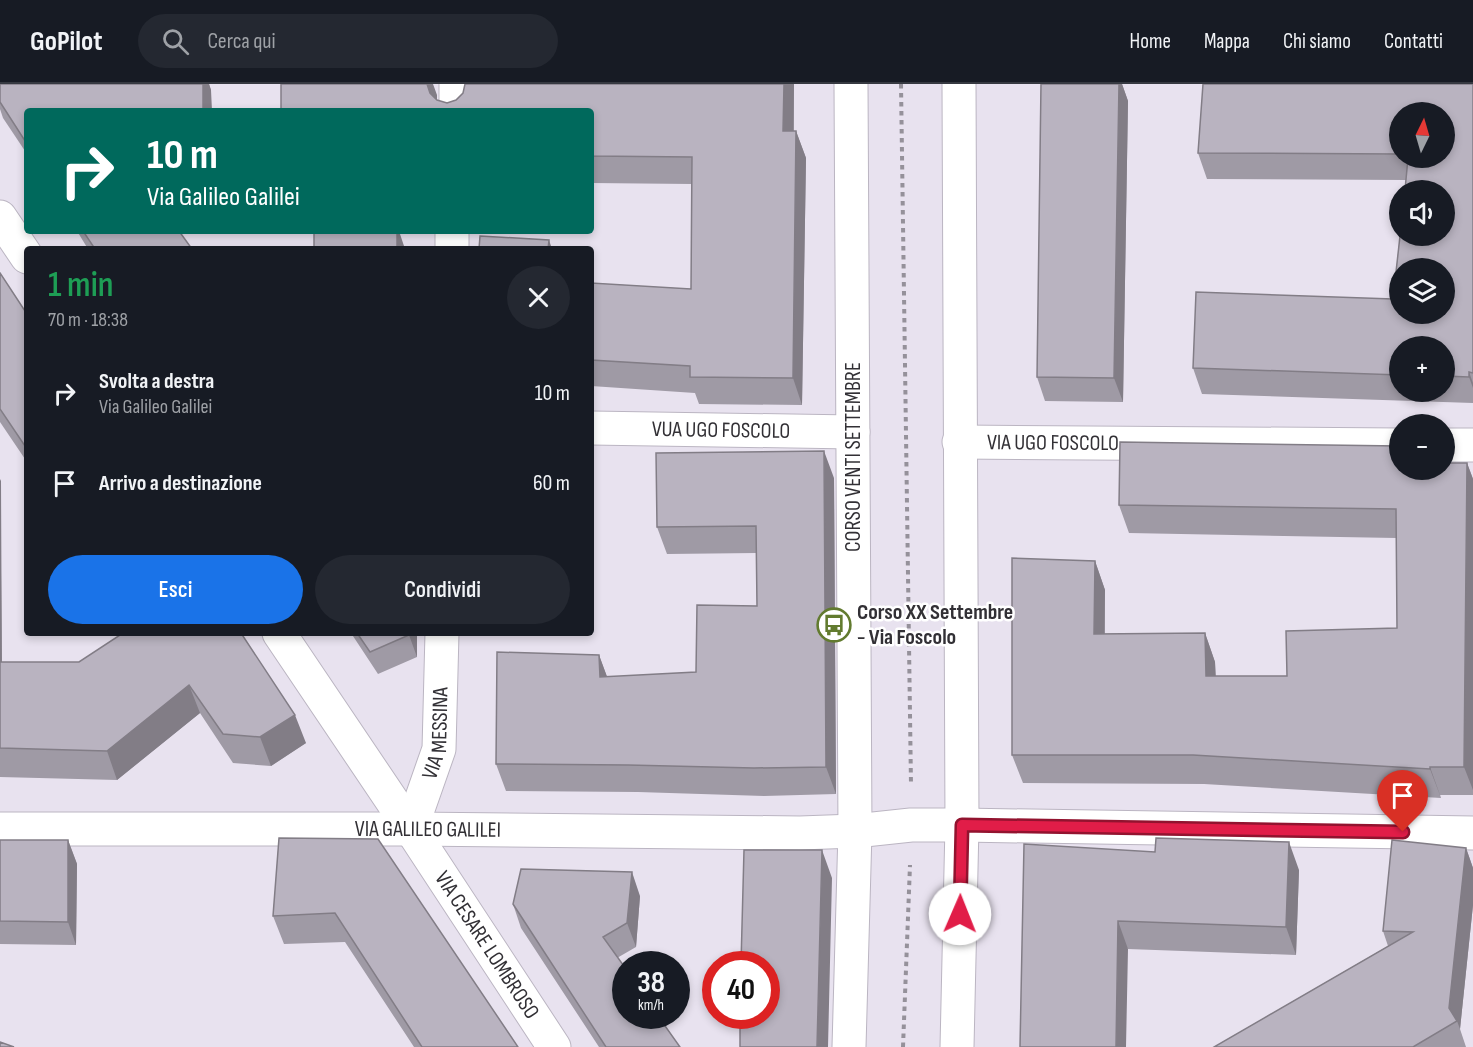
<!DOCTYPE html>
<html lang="it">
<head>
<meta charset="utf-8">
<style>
  body { margin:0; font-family:"Sofia Sans Condensed",sans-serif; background:#242831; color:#f1f3f6; height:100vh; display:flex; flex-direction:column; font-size:22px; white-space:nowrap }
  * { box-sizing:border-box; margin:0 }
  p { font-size:20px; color:#9ea1a6 }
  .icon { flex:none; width:33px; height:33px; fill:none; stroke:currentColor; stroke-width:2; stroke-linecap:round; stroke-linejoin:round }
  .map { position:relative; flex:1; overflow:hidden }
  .panel { position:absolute; left:24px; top:162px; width:570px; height:390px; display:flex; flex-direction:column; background:#171b24; border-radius:6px; box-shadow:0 3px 9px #0003 }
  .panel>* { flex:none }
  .guide { position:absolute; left:24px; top:24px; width:570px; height:126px; border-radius:6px; box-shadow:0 3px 9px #0003; background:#00695c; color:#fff; overflow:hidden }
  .needle { width:39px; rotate:5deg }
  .controls { position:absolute; left:1389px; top:18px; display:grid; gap:12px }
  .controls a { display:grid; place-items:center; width:66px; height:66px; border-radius:50%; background:#171b24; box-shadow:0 3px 9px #0003; font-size:30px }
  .speed { position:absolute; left:612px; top:867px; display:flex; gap:12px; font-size:30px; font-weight:700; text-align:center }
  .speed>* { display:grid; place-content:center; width:78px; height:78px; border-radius:50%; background:#171b24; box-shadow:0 3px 9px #0003; line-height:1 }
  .speed small { font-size:15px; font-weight:400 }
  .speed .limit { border:9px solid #d22; background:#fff; color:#111 }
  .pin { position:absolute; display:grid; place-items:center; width:51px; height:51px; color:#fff; margin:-62px -26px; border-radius:50% 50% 50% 0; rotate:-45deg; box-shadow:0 0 6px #0007 }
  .pin .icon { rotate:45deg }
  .me { position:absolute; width:66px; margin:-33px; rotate:1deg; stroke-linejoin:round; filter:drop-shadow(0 0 4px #0008) }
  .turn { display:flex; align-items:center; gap:21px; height:126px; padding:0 24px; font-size:27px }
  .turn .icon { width:78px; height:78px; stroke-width:2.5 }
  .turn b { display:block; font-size:42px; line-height:51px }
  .round { display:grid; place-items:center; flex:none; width:63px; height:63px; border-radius:32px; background:#242831 }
  .summary { display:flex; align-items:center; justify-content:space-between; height:102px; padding:0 24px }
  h1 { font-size:36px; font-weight:600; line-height:45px; color:#1e9e55 }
  .primary-button { display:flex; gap:12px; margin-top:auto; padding:12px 24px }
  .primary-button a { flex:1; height:69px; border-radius:36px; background:#1a73e8; color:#fff; font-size:24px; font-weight:600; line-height:69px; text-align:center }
  .primary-button a+a { background:#242831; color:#f1f3f6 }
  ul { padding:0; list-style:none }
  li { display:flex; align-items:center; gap:18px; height:90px; padding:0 24px }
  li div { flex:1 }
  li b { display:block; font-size:22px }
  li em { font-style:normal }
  header { display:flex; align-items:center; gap:36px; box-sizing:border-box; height:84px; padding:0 30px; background:#171b24; border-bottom:2px solid #363941 }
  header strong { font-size:28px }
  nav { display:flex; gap:33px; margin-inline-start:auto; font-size:21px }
  .search { width:420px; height:54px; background:#242831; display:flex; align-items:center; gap:15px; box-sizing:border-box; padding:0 21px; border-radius:33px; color:#9ea1a6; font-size:22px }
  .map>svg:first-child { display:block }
</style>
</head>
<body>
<header>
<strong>GoPilot</strong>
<div class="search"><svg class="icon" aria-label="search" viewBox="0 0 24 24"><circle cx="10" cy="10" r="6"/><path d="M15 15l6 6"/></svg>Cerca qui</div>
<nav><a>Home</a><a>Mappa</a><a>Chi siamo</a><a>Contatti</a></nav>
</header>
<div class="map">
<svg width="1473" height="963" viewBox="0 0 1473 963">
  <rect width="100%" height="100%" fill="#e8e2ef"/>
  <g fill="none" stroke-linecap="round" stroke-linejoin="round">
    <defs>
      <g id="minor">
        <path d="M 456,27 L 456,0"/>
        <path d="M 0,133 L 27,173"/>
        <path d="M 452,165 L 452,147"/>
        <path id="s1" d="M 591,344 L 853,348"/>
        <path id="s2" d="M 959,358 L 1400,361"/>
        <path d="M 1444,361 L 1473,361"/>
        <path id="s3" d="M 279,549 L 411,745 L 554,963"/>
        <path id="s4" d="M 0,745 L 411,745 L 800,749 L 855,747 L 911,741 L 962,741 L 1473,749"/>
        <path id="s5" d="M 411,745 L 439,665 L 442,549"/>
        <path d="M 849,963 L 855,747 L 851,0"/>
        <path d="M 957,963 L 962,741 L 959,0"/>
      </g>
    </defs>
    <use href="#minor" stroke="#bbb5c2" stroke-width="35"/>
    <path stroke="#95919a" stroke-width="4" stroke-dasharray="4.5 4.5" stroke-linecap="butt" d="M 901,0 L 911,701
      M 903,963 L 910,781"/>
    <use href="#minor" stroke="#fff" stroke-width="33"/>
  </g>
  <path fill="#9f9aa5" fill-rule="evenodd" d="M 0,0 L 209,0 L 211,6 L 27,27 L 27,70 L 3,34 L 0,25 Z
    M 794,0 L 794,47 L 796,47 L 806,74 L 802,321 L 699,320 L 695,309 L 591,302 L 591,199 L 691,205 L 692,100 L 591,99 L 591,27 L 281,27 L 437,11 L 437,16 L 447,19 Z
    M 1041,0 L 1122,0 L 1128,17 L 1123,318 L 1045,317 L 1037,293 Z
    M 1473,0 L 1473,319 L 1202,310 L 1193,284 L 1393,215 L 1406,96 L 1207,95 L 1198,69 ZM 1400,28 L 1444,74 L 1400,74 ZM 1400,262 L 1444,262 L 1444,308 L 1400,308 Z
    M 77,147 L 179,147 L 192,165 L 88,165 Z
    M 0,189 L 27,230 L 27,378 L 0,338 Z
    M 1399,362 L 1400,365 L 1400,386 L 1467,379 L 1473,395 L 1473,711 L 1440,711 L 1441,714 L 1204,700 L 1023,699 L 1012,671 L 1095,477 L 1105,506 L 1105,550 L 1205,549 L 1215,578 L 1216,592 L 1287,592 L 1397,544 L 1396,454 L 1129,449 L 1119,421 Z
    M 834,394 L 836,710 L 764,712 L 638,708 L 506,707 L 496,680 L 599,571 L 607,593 L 696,588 L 757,522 L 756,469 L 667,470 L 657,443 Z
    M 0,395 L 2,578 L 79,578 L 123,549 L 306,659 L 271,682 L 233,679 L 200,629 L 117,696 L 0,693 Z
    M 351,549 L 417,549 L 417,573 L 378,590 Z
    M 279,754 L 518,963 L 414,963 L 345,858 L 284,860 L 273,832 Z
    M 0,756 L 68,756 L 77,780 L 76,861 L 0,860 Z
    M 1024,760 L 1299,786 L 1296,871 L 1128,865 Z
    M 1466,764 L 1473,784 L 1473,821 L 1460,945 L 1466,963 L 1214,963 L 1388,862 L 1383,847 Z
    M 640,812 L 636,863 L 617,874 L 680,963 L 599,963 L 521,844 L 513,820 Z"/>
  <path fill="#827d86" d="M 203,0 L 209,0 L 211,6 L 212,27 L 203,27 Z
    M 427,0 L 433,0 L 437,11 L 437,27 L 430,9 Z
    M 784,0 L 794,0 L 793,74 L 783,47 Z
    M 1119,0 L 1122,0 L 1128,17 L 1123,318 L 1114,294 Z
    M 796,47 L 806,74 L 802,321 L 793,294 Z
    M 397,147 L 399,147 L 405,165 L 397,165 Z
    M 549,156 L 552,165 L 548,165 Z
    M 1469,288 L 1473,299 L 1473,304 L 1469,293 Z
    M 824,367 L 834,394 L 836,710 L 826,683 Z
    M 1467,379 L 1473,395 L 1473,706 L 1464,683 Z
    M 0,395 L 1,397 L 2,607 L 0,601 Z
    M 1095,477 L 1105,506 L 1104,579 L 1094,550 Z
    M 409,549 L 417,549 L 417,573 L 409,551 Z
    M 1205,549 L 1215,578 L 1216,621 L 1206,592 Z
    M 599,571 L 609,598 L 600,593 Z
    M 189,601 L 200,629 L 117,696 L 107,667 Z
    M 295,631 L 306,659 L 271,682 L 260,653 Z
    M 1430,683 L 1440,711 L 1441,714 L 1430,685 Z
    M 68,756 L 77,780 L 76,861 L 68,838 Z
    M 1289,758 L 1299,786 L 1296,871 L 1286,843 Z
    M 1466,764 L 1473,784 L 1473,821 L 1460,945 L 1457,937 L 1449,924 Z
    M 822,766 L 832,794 L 828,963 L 817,963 Z
    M 632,788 L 640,812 L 636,863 L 627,839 Z
    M 1118,837 L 1128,865 L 1126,963 L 1116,963 Z"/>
  <path fill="#b9b3c0" stroke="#827d86" stroke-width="1.5" fill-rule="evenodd" d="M 0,0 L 203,0 L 203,27 L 27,27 L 27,60 L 0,18 Z
    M 281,0 L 427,0 L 430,9 L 437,16 L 447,19 L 456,16 L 463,9 L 465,0 L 784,0 L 783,47 L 796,47 L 793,294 L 690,293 L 690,282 L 591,276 L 591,199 L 691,205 L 692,73 L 591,72 L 591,27 L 281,27 Z
    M 1041,0 L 1119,0 L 1114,294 L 1037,293 Z
    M 1203,0 L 1473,0 L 1473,289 L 1469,288 L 1469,293 L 1444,292 L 1444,262 L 1400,262 L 1400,291 L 1193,284 L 1196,208 L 1393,215 L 1400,152 L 1444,152 L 1444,106 L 1405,106 L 1408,74 L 1444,74 L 1444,28 L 1400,28 L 1400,70 L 1198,69 ZM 1400,184 L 1444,184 L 1444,230 L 1400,230 Z
    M 83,147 L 179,147 L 192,165 L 95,165 Z
    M 314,147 L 397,147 L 397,165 L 314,165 Z
    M 480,152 L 549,156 L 548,165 L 479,165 Z
    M 0,189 L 27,230 L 27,365 L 0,325 Z
    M 1120,358 L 1399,362 L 1398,379 L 1400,379 L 1400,386 L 1444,386 L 1444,379 L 1467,379 L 1464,683 L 1430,683 L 1430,685 L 1193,671 L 1012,671 L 1012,474 L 1095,477 L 1094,550 L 1205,549 L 1206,592 L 1287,592 L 1286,547 L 1397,544 L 1396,425 L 1119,421 Z
    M 824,367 L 826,683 L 754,684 L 628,681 L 496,680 L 497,568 L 599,571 L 600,593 L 696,588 L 697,521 L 757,522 L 756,442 L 657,443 L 656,369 Z
    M 123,549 L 241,549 L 295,631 L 260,653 L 223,650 L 189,601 L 107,667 L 0,664 L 0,578 L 79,578 Z
    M 357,549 L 409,549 L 409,551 L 370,568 Z
    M 279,754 L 378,755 L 518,963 L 422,963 L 335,829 L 273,832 Z
    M 1156,754 L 1289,758 L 1286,843 L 1118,837 L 1116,963 L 1020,963 L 1024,760 L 1155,768 Z
    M 0,756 L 68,756 L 68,838 L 0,837 Z
    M 1392,756 L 1466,764 L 1449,924 L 1457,937 L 1413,963 L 1214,963 L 1413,848 L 1383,847 Z
    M 744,766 L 822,766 L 817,963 L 740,963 L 740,932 L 766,932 L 766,880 L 741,880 Z
    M 521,785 L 632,788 L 627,839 L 603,853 L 626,885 L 626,932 L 658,932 L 680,963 L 606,963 L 513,820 Z
    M 0,958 L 14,963 L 0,963 Z"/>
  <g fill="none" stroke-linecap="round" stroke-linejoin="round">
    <defs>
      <path id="route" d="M 960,830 L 962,741 L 1403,748"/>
    </defs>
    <use href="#route" stroke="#92132f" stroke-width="15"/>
    <use href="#route" stroke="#e11d48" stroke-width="10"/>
  </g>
  <defs>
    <symbol id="bus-ring" viewBox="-11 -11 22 22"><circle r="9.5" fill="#fff" stroke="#627b2f" stroke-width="1.5"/><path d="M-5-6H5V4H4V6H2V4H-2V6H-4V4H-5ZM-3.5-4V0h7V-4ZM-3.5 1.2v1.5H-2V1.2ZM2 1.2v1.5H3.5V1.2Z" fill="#627b2f"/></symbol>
  </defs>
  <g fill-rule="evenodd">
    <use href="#bus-ring" x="815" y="522" width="38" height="38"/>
  </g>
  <g text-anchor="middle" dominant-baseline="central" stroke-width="5" stroke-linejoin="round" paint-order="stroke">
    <g font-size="22" fill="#323035" stroke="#fff">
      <text stroke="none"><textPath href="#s1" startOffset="130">VUA UGO FOSCOLO</textPath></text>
      <text stroke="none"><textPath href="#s2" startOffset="94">VIA UGO FOSCOLO</textPath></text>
      <text transform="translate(853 373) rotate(-90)">CORSO VENTI SETTEMBRE</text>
      <text stroke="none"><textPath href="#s5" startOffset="100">VIA MESSINA</textPath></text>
      <text stroke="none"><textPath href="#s4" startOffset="428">VIA GALILEO GALILEI</textPath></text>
      <text stroke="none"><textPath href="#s3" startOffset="375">VIA CESARE LOMBROSO</textPath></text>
    </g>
    <g font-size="22" font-weight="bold" fill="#323035" stroke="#fff" text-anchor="start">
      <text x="857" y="528">Corso XX Settembre<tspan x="857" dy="25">- Via Foscolo</tspan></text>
    </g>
  </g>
</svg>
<div class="controls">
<a><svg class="needle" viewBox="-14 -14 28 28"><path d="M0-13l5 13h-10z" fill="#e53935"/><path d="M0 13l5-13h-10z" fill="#9ea1a6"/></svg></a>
<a><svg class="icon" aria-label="sound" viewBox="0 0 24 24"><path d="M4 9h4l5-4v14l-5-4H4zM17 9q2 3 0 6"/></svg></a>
<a><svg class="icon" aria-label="layers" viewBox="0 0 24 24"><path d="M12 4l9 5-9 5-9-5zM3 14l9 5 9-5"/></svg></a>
<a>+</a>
<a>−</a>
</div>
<div class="speed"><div>38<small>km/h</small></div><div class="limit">40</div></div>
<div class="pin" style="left:1403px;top:748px;background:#d93025"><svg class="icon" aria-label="arrive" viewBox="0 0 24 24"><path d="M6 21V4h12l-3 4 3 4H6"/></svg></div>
<svg class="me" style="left:960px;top:830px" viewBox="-20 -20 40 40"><circle r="19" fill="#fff"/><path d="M0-13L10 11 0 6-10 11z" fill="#e11d48"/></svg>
<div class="guide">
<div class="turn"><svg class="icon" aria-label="right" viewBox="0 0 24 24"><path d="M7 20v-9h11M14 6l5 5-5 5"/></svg><div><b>10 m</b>Via Galileo Galilei</div></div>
</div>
<section class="panel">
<div class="summary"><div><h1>1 min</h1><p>70 m · 18:38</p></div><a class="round"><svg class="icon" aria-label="close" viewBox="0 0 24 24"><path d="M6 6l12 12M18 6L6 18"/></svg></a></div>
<ul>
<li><svg class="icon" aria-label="right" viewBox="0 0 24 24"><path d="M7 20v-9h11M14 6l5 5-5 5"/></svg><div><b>Svolta a destra</b><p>Via Galileo Galilei</p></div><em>10 m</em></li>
<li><svg class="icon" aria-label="arrive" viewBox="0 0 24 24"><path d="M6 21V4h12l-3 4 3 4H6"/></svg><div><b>Arrivo a destinazione</b></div><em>60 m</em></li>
</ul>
<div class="primary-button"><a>Esci</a><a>Condividi</a></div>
</section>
</div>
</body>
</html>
